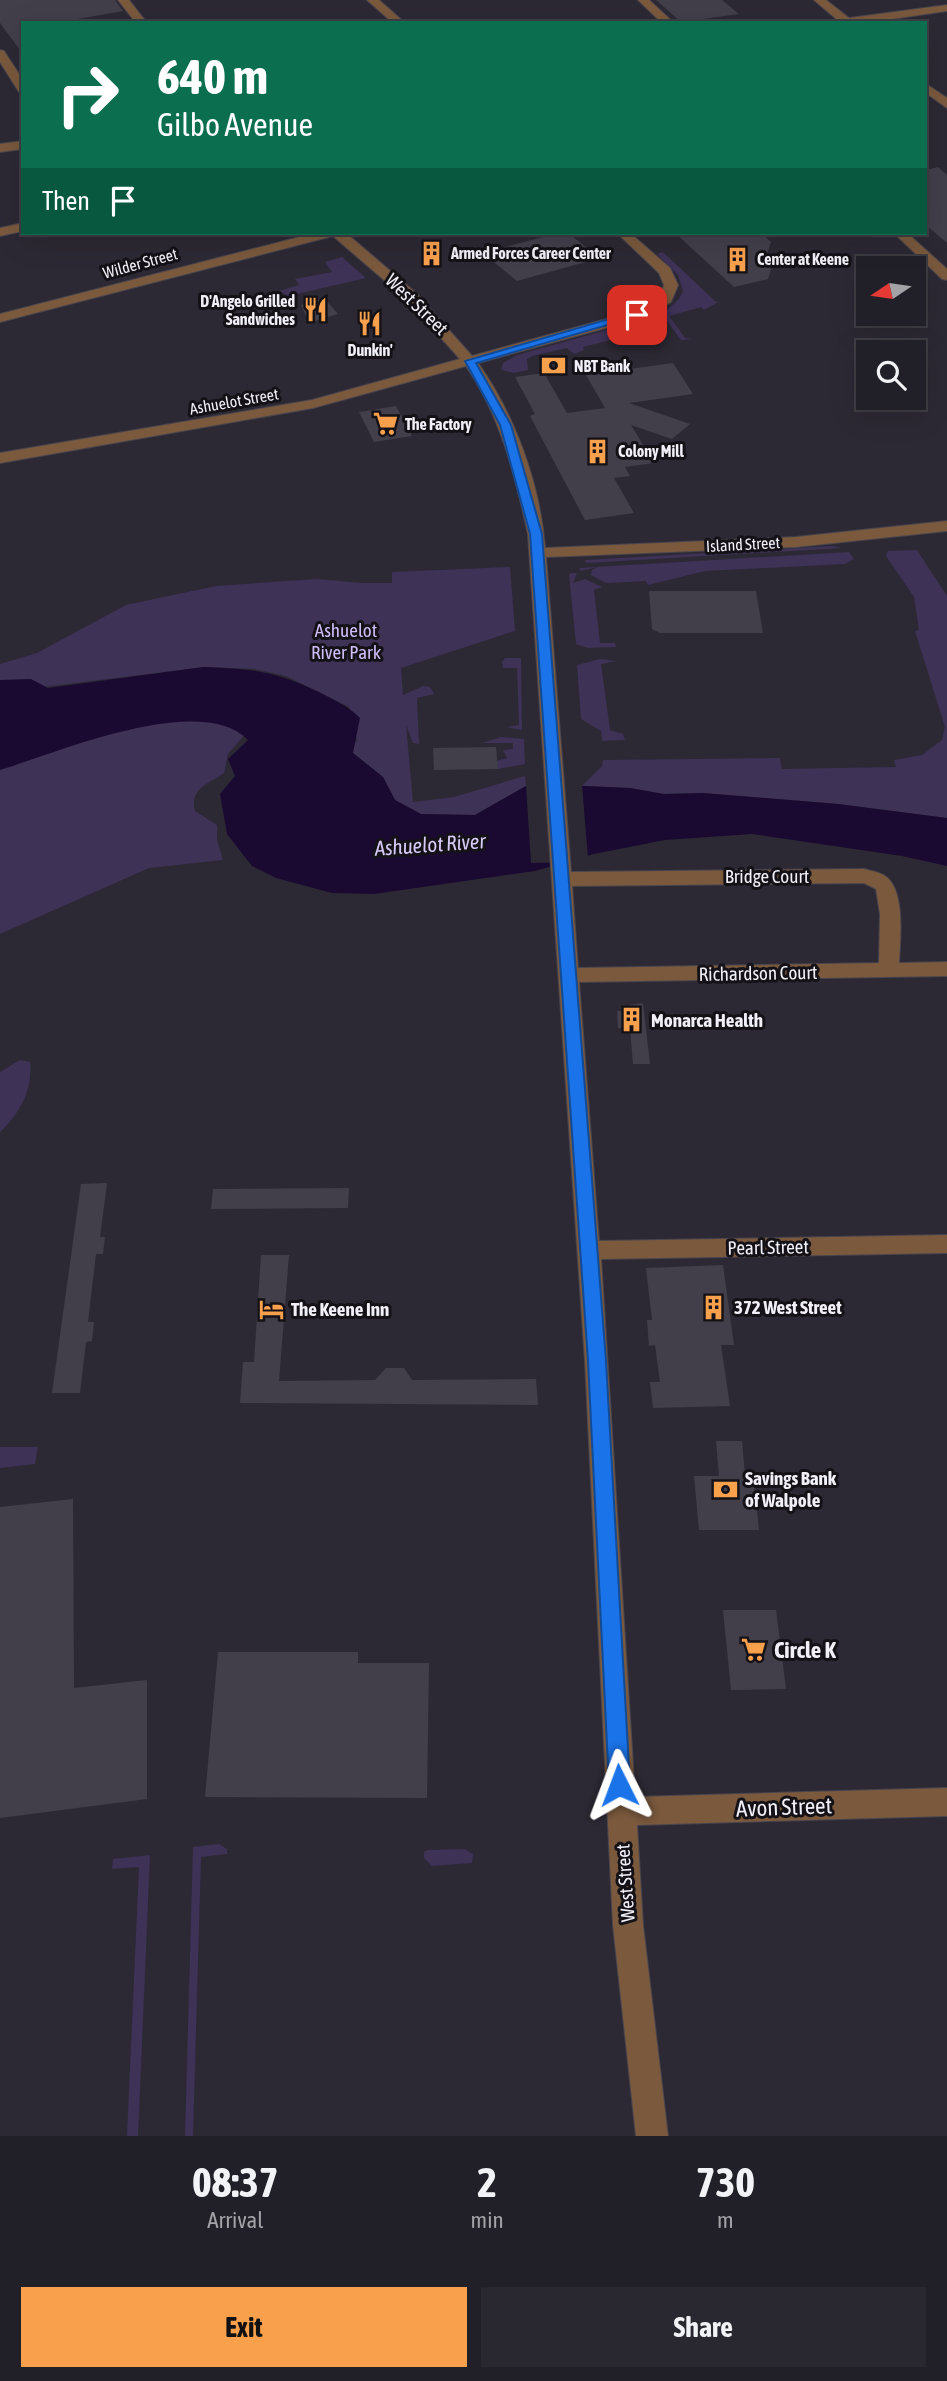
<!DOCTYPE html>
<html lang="en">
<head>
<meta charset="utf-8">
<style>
  body { margin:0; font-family:"Asap Condensed",sans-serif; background:#29272f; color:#f1f3f6; height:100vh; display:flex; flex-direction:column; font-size:26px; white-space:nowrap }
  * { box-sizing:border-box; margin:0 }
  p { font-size:23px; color:#a2a2a7 }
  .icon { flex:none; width:38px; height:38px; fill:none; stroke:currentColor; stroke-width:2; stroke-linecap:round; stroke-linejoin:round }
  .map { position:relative; height:2136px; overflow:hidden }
  .drawer { display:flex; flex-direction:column; background:#211f27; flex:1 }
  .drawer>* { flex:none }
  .guide { position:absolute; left:21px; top:21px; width:906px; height:214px; border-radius:0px; box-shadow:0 7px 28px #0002,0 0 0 2px #3e3d44; background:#0b6e4f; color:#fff; overflow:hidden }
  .needle { width:46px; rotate:257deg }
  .tools { position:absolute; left:856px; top:256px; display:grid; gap:14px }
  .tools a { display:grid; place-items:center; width:70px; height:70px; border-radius:0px; background:#211f27; box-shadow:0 7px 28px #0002,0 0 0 2px #3e3d44; font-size:35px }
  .pin { position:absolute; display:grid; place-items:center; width:60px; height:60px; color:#fff; margin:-30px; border-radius:14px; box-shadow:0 4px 10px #0006 }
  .me { position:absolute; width:77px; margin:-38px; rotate:357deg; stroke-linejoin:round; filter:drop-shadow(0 0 5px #0008) }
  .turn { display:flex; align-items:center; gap:24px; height:147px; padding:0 21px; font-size:32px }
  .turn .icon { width:91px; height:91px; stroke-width:2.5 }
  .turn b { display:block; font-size:49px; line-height:60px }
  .then { display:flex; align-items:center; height:66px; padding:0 21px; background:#0003; gap:14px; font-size:26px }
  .eta { display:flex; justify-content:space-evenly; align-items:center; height:119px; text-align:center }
  .eta b { font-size:42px; font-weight:700; line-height:49px }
  .button { display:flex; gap:14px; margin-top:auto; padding:14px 21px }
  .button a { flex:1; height:80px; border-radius:0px; background:#f9a04d; color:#111; font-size:28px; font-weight:700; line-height:80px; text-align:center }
  .button a+a { background:#29272f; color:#f1f3f6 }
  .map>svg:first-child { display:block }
</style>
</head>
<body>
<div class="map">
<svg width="947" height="2136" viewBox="0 0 947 2136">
  <rect width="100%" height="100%" fill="#2c2934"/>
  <path fill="#3e3257" d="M 663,252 L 716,302 L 720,301 L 704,310 L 701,307 L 669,316 L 685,338 L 692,339 L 681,340 L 662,314 L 679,299 L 683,291 L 678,275 L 657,254 Z
    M 342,257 L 366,278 L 288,296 L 279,291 L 299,285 L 295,279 L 332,272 L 325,262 Z
    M 643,320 L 650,330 L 583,347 L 584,350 L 574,354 L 567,348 L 532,356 L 527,359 L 528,370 L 514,373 L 501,370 L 503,363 L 517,355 Z
    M 832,546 L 842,548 L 586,563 L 585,560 Z
    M 917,550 L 947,596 L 947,818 L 838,804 L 703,793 L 664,794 L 630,788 L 582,786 L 602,766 L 603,760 L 780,758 L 782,769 L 896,767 L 894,760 L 922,755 L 942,740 L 945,727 L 915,631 L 919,630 L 914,597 L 886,556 L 888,551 Z
    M 849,552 L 854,559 L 845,564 L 705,571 L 648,585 L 646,581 L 606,583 L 591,575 L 592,570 L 598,567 L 581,571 L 579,568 Z
    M 510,567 L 515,631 L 401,668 L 403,695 L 423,686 L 430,687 L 434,694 L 417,698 L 419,744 L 413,743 L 406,725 L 413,802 L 454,797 L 525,776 L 526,786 L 475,815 L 421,814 L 395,800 L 383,777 L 353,753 L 351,749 L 357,740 L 349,707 L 286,676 L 254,669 L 205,667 L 35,688 L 0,698 L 0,664 L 37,653 L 126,605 L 216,586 L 316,579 L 362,583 L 392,583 L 392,572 Z
    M 572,573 L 577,573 L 573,583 L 585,579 L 602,587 L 594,590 L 600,643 L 615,643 L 616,647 L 588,648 L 576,644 L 569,574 Z
    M 505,658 L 521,658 L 522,730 L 506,727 L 519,725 L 517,668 L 503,668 L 502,662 Z
    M 600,659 L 617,661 L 601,664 L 610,730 L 623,734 L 625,740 L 602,741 L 601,731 L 581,719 L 577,665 Z
    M 191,709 L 247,732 L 228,754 L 224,773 C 208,784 189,789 195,811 L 217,825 L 217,840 L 223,860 L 149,868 L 0,934 L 0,758 Z
    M 501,737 L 524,739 L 525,764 L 498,769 L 497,761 L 507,758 L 503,750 L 513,749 L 513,743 L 482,743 Z
    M 20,1060 L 30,1062 C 33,1089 20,1114 0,1132 L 0,1072 Z
    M 0,1447 L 38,1447 L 35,1464 L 0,1468 Z
    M 219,1844 L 227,1849 L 227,1854 L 201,1857 L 193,2136 L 185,2136 L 193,1847 Z
    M 465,1849 L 473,1854 L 472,1863 L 432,1866 L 424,1858 L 424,1852 L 428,1850 Z
    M 150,1855 L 138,2136 L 127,2136 L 139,1867 L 112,1869 L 113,1859 Z"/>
  <path fill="#1a0a31" d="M 203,667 C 252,669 273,670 319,692 C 334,700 348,706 360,718 L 353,753 L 383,777 L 395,800 L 421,814 L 475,815 L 526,786 L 585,786 L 630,788 L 664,794 L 703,793 L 838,804 L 947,818 L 947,866 L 902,856 L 752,834 L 665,840 L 594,854 L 535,871 L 374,894 L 332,893 L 276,878 L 252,866 L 227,834 L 220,794 L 235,776 L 228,759 L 248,740 C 201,691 56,753 0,770 L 0,680 L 31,679 L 48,688 Z"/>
  <path fill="#2c2934" d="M 582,785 L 588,859 L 577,862 L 531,863 L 526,786 Z"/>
  <path fill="#423f4b" d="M 0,0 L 115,0 L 123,11 L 55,23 L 23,23 L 23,54 L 0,23 Z
    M 656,0 L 722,0 L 739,14 L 681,22 Z
    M 938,167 L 947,175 L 947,243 L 926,225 L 926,170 Z
    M 558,233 L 568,233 L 600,258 L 517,281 L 483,253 Z
    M 675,233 L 761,233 L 771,242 L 766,257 L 773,262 L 768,279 L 734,287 Z
    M 324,298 L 338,314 L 315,321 L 308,320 L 301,305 Z
    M 673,363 L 693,394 L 629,403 L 690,424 L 672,439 L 631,425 L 654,463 L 625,467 L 630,476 L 614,478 L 634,513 L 585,520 L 530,416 L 535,414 L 515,377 L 544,373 L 567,413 L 605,408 L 586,375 Z
    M 396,406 L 412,436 L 374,442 L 359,412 Z
    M 649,591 L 756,591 L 763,633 L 660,633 L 652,629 Z
    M 496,747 L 498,769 L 434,770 L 433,748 Z
    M 643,1003 L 650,1064 L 633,1064 L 630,1028 L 618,1028 L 617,1011 L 629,1011 L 629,1005 Z
    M 107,1183 L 100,1237 L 105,1237 L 103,1254 L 96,1254 L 88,1322 L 94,1322 L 92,1341 L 86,1342 L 80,1393 L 52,1393 L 81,1184 Z
    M 349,1188 L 348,1208 L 211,1209 L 213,1189 Z
    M 261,1255 L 289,1255 L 279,1381 L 375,1380 L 386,1368 L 404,1368 L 412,1380 L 536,1379 L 538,1405 L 240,1403 L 243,1362 L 254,1362 Z
    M 723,1265 L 734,1345 L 721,1345 L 730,1406 L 653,1408 L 650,1382 L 660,1382 L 655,1345 L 649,1346 L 647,1320 L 652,1320 L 646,1268 Z
    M 716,1441 L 742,1441 L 745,1475 L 753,1475 L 759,1530 L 699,1530 L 694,1476 L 719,1476 Z
    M 73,1499 L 74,1688 L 147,1680 L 147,1799 L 0,1818 L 0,1507 Z
    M 723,1610 L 776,1610 L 786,1689 L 731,1690 Z
    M 218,1652 L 358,1652 L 358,1663 L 429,1663 L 427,1798 L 205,1797 Z"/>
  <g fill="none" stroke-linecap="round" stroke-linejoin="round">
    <defs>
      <path id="minor" d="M 118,0 L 129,0 L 147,23 L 136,23 Z
        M 367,0 L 379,0 L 405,23 L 393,23 Z
        M 638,0 L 649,0 L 674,23 L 662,23 Z
        M 814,0 L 826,0 L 849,18 L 947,5 L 947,11 L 865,23 L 841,23 Z
        M 0,50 L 4,51 L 23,80 L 23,93 L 19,92 L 0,62 Z
        M 926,84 L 947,98 L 947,108 L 926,93 Z
        M 23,141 L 23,149 L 0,152 L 0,144 Z
        M 23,223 L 23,231 L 0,236 L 0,228 Z
        M 315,233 L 346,233 L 416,293 L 472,356 L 632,312 L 660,297 L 664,285 L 659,273 L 617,233 L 630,233 L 670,268 L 678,285 L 671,302 L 642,318 L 478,363 C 515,415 540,484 545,548 L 796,537 L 947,521 L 947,531 L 796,547 L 546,557 L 571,872 L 864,869 C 871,871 879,872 885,876 C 906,890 900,941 899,963 L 947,962 L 947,976 L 579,982 L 599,1241 L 947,1235 L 947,1253 L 601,1259 L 635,1797 L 947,1788 L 947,1816 L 637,1825 L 643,1925 L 668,2136 L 636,2136 L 613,1925 L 585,1361 L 528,534 C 515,475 501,417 466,366 L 313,408 L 0,463 L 0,453 L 312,400 L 460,359 L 406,299 L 333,236 L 0,322 L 0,314 ZM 864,883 L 876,889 L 880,914 L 879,963 L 578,968 L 572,886 Z
        M 894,233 L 907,233 L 947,269 L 947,280 L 942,279 Z"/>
    </defs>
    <use href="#minor" stroke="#48454f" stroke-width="2"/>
    <use href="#minor" fill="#7a593d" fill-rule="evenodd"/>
  </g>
  <path fill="#1a73e8" stroke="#114b97" stroke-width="2" d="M 633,312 L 642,315 L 476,363 L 511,425 L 542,534 L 606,1361 L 630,1785 L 627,1792 L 619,1795 L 612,1792 L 609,1785 L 588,1361 L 530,534 L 500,425 L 465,361 Z"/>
  <defs>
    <symbol id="building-bare" viewBox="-9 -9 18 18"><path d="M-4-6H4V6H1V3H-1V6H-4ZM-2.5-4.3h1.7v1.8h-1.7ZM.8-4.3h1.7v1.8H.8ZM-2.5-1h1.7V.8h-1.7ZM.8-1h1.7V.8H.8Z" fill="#f9a04d" stroke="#141217" stroke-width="2.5" paint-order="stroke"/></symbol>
    <symbol id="restaurant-bare" viewBox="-9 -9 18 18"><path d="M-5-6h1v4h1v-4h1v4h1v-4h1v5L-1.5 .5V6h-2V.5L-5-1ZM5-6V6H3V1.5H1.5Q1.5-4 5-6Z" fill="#f9a04d" stroke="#141217" stroke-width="2.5" paint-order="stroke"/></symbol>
    <symbol id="bank-bare" viewBox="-9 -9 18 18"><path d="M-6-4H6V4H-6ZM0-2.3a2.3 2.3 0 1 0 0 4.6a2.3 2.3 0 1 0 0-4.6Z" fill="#f9a04d" stroke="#141217" stroke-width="2.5" paint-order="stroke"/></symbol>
    <symbol id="supermarket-bare" viewBox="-9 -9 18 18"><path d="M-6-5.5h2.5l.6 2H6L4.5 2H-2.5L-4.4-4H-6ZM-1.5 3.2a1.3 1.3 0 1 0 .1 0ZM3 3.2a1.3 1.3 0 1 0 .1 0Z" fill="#f9a04d" stroke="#141217" stroke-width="2.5" paint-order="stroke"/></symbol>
    <symbol id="hotel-bare" viewBox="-9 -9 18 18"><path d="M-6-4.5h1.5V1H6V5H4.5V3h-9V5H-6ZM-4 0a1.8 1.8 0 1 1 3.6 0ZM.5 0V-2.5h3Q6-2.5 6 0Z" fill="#f9a04d" stroke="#141217" stroke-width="2.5" paint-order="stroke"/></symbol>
  </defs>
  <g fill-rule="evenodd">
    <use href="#building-bare" x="414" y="236" width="35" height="35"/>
    <use href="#building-bare" x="720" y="242" width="35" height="35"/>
    <use href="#restaurant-bare" x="298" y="292" width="35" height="35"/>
    <use href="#restaurant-bare" x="352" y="306" width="35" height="35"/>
    <use href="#bank-bare" x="536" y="348" width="35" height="35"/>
    <use href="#supermarket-bare" x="368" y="406" width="35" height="35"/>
    <use href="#building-bare" x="580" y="434" width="35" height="35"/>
    <use href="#building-bare" x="614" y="1002" width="35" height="35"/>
    <use href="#building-bare" x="696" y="1290" width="35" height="35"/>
    <use href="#hotel-bare" x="254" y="1292" width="35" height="35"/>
    <use href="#bank-bare" x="708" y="1472" width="35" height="35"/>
    <use href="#supermarket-bare" x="736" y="1632" width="35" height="35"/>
  </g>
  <g text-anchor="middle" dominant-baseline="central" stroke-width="6" stroke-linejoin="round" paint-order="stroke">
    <g font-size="16" font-weight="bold" fill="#f1eff7" stroke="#141217" text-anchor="start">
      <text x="451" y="253">Armed Forces Career Center</text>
      <text x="757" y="259">Center at Keene</text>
      <text x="295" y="301" text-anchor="end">D'Angelo Grilled<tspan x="295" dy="18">Sandwiches</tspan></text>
      <text x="370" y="350" text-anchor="middle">Dunkin'</text>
      <text x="574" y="366">NBT Bank</text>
      <text x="405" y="424">The Factory</text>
      <text x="618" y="451">Colony Mill</text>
    </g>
    <g font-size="16" fill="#f1eff7" stroke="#141217">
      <text transform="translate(140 263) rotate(-15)">Wilder Street</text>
      <text transform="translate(234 401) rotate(-10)">Ashuelot Street</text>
      <text transform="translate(743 544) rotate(-3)">Island Street</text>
    </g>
    <g font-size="19" fill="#f1eff7" stroke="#141217">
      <text transform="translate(417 304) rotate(44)">West Street</text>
      <text x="767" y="876">Bridge Court</text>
      <text transform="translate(758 973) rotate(-1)">Richardson Court</text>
      <text transform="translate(768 1247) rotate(-1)">Pearl Street</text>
      <text transform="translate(625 1883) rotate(-94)">West Street</text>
    </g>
    <g font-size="19" fill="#cebdf7" stroke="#141217">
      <text x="346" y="630">Ashuelot<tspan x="346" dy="22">River Park</tspan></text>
    </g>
    <g font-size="19" font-weight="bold" fill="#f1eff7" stroke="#141217" text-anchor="start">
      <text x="651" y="1020">Monarca Health</text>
      <text x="734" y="1307">372 West Street</text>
      <text x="291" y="1309">The Keene Inn</text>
      <text x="745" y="1478">Savings Bank<tspan x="745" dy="22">of Walpole</tspan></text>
    </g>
    <g font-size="21" font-style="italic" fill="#d7caf7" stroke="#141217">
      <text transform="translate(430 844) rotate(-4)">Ashuelot River</text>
    </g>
    <g font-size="23" font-weight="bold" fill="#f1eff7" stroke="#141217" text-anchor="start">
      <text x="774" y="1650">Circle K</text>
    </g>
    <g font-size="23" fill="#f1eff7" stroke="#141217">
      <text transform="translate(784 1807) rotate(-2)">Avon Street</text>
    </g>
  </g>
</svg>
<div class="tools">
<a><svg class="needle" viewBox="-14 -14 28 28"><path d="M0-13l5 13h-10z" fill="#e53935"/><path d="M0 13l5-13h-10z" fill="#a2a2a7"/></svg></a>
<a><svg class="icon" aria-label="search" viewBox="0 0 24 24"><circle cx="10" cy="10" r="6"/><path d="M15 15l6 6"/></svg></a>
</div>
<div class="pin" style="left:637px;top:315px;background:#d93025"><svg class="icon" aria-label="arrive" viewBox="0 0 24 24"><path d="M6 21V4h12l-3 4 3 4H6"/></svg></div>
<svg class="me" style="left:619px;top:1785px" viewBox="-20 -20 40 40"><path d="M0-17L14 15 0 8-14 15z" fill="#1a73e8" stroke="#fff" stroke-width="4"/></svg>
<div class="guide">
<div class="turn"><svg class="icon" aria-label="right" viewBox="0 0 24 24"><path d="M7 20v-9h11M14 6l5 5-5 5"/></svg><div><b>640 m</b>Gilbo Avenue</div></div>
<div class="then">Then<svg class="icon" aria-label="arrive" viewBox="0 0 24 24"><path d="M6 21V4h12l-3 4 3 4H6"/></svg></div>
</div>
</div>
<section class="drawer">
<div class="eta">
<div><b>08:37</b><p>Arrival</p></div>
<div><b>2</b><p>min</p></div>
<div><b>730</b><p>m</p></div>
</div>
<div class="button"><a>Exit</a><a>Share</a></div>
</section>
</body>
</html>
